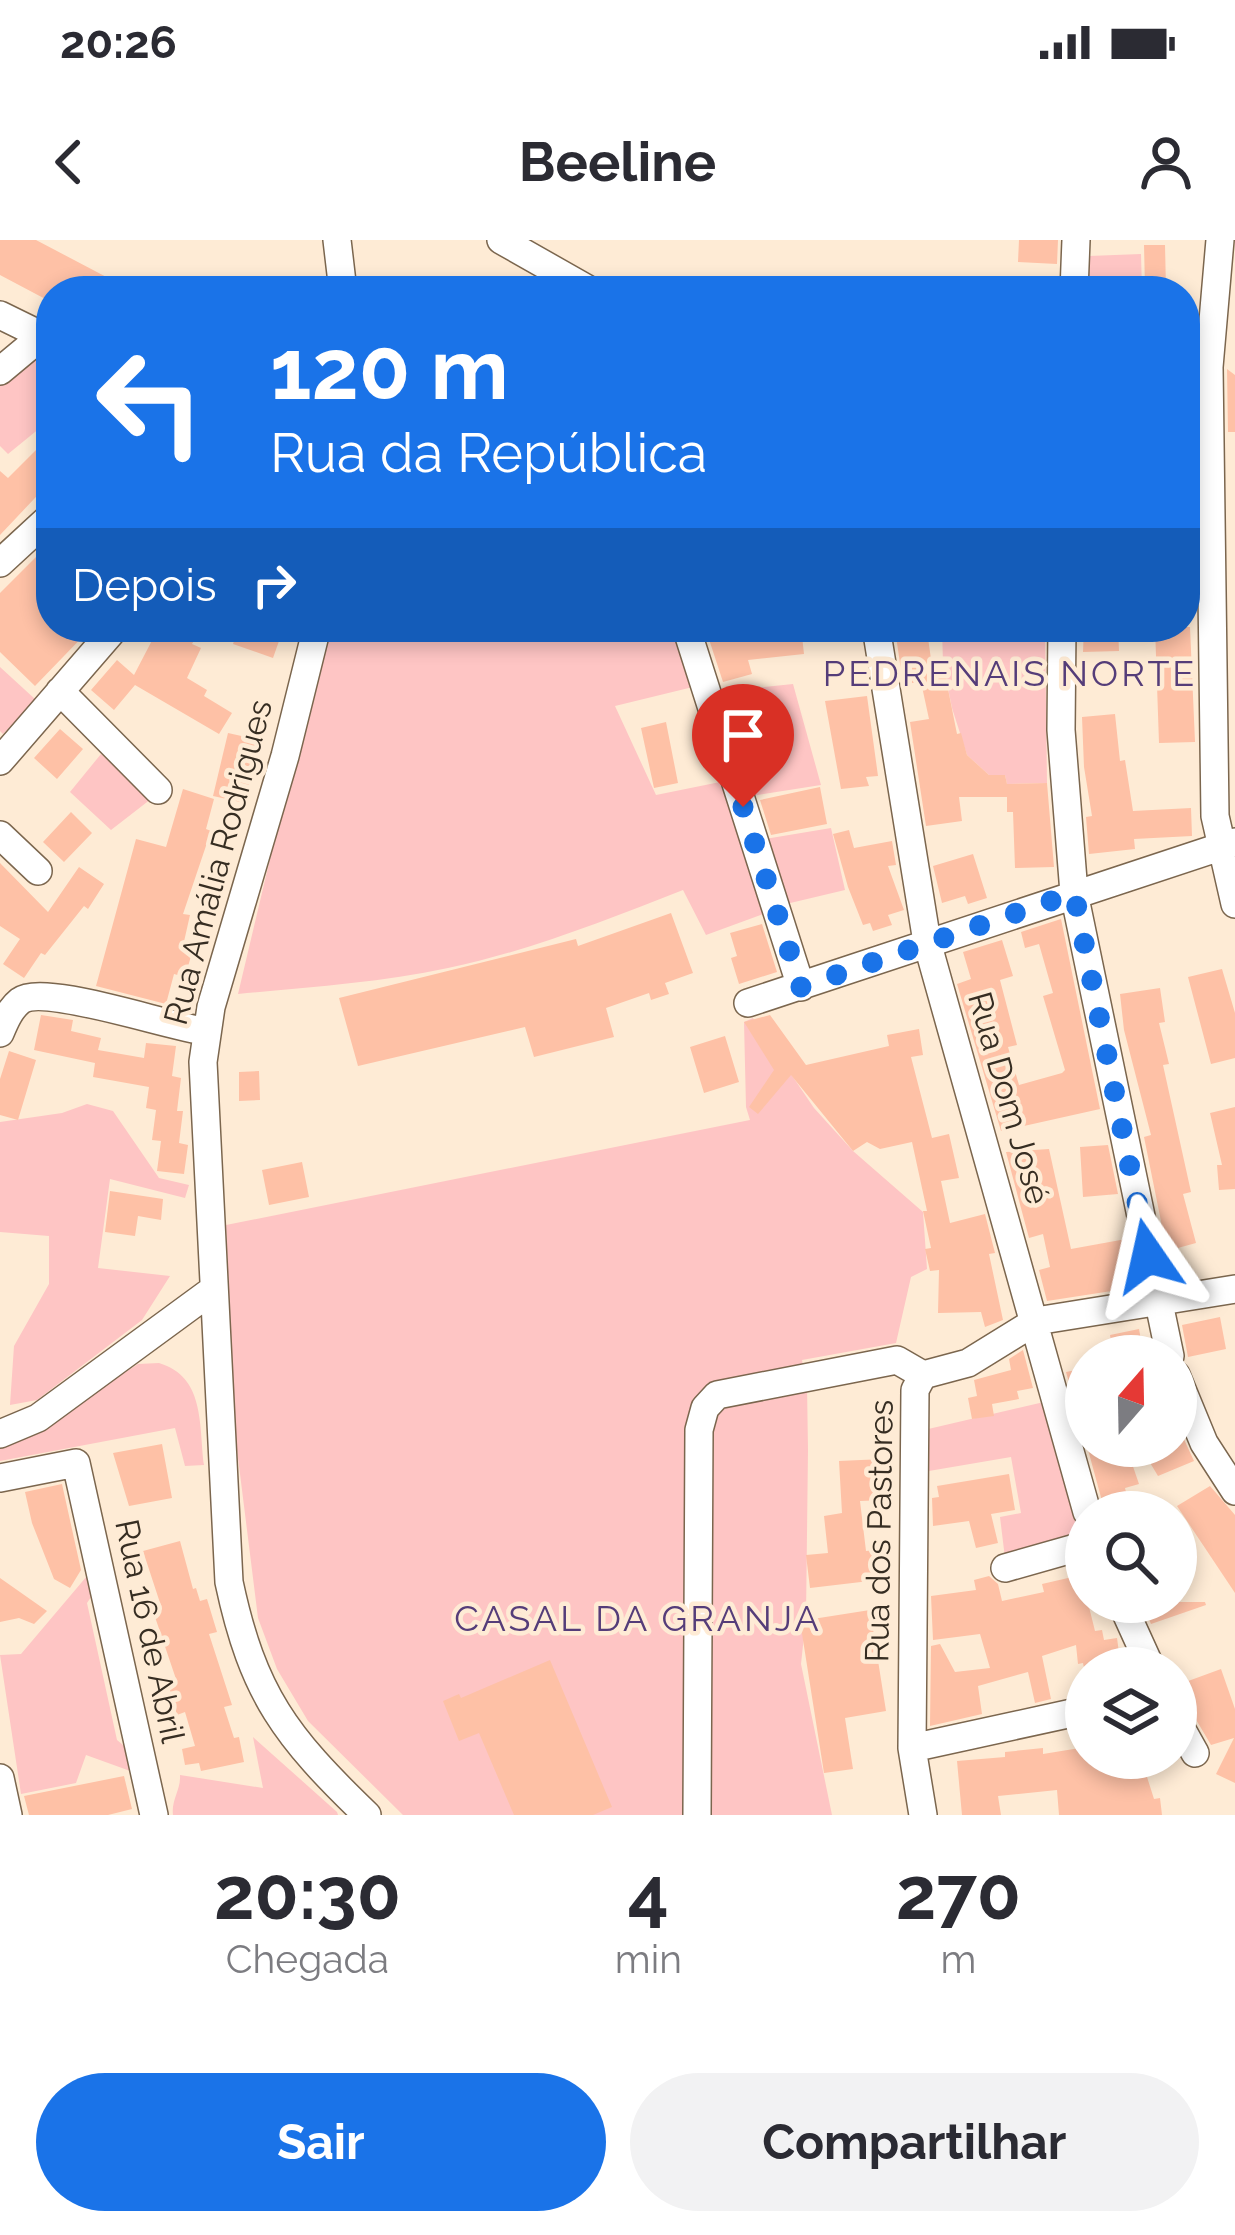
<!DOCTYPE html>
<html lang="pt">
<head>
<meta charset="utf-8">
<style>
  body { margin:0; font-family:Raleway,sans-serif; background:#f2f2f3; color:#2b2b33; height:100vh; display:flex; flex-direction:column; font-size:45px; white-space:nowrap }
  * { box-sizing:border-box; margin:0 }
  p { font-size:39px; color:#7c7c81 }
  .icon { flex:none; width:66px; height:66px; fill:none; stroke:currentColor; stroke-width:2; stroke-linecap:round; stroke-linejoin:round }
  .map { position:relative; height:1575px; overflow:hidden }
  .details { display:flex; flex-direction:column; background:#fff; flex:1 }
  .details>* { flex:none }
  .top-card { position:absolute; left:36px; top:36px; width:1164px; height:366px; border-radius:48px; box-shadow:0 6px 18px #0003; background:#1a73e8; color:#fff; overflow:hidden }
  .needle { width:78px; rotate:20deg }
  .fabs { position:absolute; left:1065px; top:1095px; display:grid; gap:24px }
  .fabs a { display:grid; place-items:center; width:132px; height:132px; border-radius:50%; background:#fff; box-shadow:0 6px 18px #0003; font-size:60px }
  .pin { position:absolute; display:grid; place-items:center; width:102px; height:102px; color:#fff; margin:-123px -51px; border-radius:50% 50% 50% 0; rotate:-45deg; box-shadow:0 0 12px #0007 }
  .pin .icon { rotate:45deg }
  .me { position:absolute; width:132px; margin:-66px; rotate:349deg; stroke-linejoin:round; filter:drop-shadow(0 0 9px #0008) }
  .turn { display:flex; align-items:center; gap:42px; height:252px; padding:0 36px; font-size:54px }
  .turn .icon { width:156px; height:156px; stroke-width:2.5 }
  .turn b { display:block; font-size:84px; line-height:102px }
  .then { display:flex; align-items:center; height:114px; padding:0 36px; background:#0003; gap:24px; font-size:45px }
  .eta { display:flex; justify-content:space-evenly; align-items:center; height:204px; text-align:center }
  .eta b { font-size:72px; font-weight:700; line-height:84px }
  .action { display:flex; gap:24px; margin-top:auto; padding:24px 36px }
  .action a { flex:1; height:138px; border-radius:72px; background:#1a73e8; color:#fff; font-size:48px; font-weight:700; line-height:138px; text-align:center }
  .action a+a { background:#f2f2f3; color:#2b2b33 }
  .status { display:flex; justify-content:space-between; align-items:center; height:84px; padding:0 60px; background:#fff; direction:ltr }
  .status svg { height:33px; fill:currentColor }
  header { display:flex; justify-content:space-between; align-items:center; height:156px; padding:0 36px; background:#fff; font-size:54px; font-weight:700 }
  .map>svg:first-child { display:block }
</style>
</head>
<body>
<div class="status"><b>20:26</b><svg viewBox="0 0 49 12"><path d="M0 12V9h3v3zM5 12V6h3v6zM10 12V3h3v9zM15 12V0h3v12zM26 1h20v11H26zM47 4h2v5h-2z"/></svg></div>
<header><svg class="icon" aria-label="back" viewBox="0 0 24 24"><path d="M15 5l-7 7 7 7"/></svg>Beeline<svg class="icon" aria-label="person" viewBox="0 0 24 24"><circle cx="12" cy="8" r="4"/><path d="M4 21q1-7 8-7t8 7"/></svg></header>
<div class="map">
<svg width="1235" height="1575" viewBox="0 0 1235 1575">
  <rect width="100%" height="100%" fill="#feebd5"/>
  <path fill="#fec5c4" d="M 1141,14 L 1142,51 L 1088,51 L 1089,16 Z
    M 41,110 L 51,115 L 51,179 L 8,214 L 0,206 L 0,145 Z
    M 325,387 L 678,387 L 697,446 L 615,466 L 656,555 L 725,541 L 766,673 L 706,695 L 683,650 C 606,680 529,711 448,728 C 379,743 308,747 238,754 Z
    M 942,387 L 1045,387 L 1047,543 L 1007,544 L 1005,535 L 989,535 L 967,515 L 952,468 L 943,424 Z
    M 0,427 L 36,460 L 3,494 L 0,491 Z
    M 793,444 L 821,545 L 751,556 L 716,452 Z
    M 101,514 L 151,559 L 111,590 L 70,552 Z
    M 831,588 L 845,650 L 786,664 L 759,600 Z
    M 753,778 L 814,868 L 853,911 L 923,972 L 927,1029 L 911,1037 L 896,1103 L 802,1120 L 807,1145 L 808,1210 L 806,1377 L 801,1424 L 832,1575 L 403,1575 L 308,1481 L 277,1429 L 258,1378 L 235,1194 L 226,985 L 750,880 L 746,867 L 744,782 Z
    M 87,864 L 113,871 L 159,938 L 189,945 L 185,958 L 110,939 L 98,1028 L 170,1036 L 142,1080 L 37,1160 L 10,1165 L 14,1106 L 49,1044 L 49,996 L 0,992 L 0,882 L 62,873 Z
    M 159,1123 C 205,1137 199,1184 204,1225 L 185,1226 L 175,1188 L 0,1221 L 0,1207 L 25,1198 L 138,1124 Z
    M 1044,1162 L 1081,1295 L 1005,1318 L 1000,1277 L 1021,1273 L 1011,1217 L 923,1232 L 924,1190 Z
    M 87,1336 L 93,1354 L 87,1363 L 117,1500 L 129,1510 L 133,1532 L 86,1515 L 76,1543 L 21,1554 L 0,1415 L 21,1414 Z
    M 253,1497 L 337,1572 L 338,1575 L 173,1575 C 171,1560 181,1550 180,1535 L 263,1548 Z"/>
  <path fill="#fec1a6" d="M 0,0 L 36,0 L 133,51 L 51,51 L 51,62 L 0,35 Z
    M 1019,0 L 1058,0 L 1057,24 L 1018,22 Z
    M 1144,5 L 1165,5 L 1166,48 L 1145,48 Z
    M 1227,129 L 1235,135 L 1235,192 L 1228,192 Z
    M 41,205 L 51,215 L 51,241 L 0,295 L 0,231 L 8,238 Z
    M 51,302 L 51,387 L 92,387 L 35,446 L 0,412 L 0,353 Z
    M 159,387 L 201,387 L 192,404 L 201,408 L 187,438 L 207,450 L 204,456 L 232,473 L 219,494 L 135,445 L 114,470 L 91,450 L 117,420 L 134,435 Z
    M 239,387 L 277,387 L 272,399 L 279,401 L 273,418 L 233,404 Z
    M 705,387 L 801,387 L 804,414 L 748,420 L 752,434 L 723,442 Z
    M 1084,387 L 1118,387 L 1119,411 L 1083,412 Z
    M 1155,387 L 1190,387 L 1195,502 L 1159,503 Z
    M 927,391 L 932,426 L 943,424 L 957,494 L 961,493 L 967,515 L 989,535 L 1005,535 L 1007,544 L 1047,543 L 1054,627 L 1015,628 L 1013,572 L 1007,572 L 1007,557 L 959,557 L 962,581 L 926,586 L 910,482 L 929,479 L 921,442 L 903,444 L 896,396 Z
    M 867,456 L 878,536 L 866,537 L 869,546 L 841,549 L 825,461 Z
    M 1115,474 L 1120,521 L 1125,520 L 1133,571 L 1191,568 L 1192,596 L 1134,599 L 1135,609 L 1089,614 L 1086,577 L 1092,576 L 1084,527 L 1082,477 Z
    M 666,482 L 678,543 L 654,548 L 641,488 Z
    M 60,489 L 83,509 L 57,539 L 34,518 Z
    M 228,493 L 259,500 L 245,563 L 213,556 Z
    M 820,547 L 827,584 L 771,595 L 760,560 Z
    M 183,549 L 214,559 L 206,589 L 211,591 L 183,674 L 190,675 L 183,706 L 193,709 L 185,737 L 174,734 L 166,764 L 96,746 L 136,599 L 166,607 Z
    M 71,572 L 92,593 L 64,622 L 43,602 Z
    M 849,590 L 854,608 L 892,601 L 896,625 L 888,626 L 904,670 L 888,675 L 892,685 L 873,691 L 870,683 L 863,685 L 848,647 L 833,594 Z
    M 973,614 L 987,658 L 968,664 L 965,656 L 942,663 L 933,626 Z
    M 0,623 L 48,672 L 79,627 L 104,644 L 88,669 L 84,666 L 45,715 L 41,713 L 24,738 L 3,724 L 20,699 L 0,686 Z
    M 671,673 L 693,733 L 665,743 L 669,754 L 651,760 L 649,753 L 606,768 L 614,797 L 534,817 L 525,787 L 358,826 L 339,758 L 576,699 L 578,706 Z
    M 1061,679 L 1100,869 L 1001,891 L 957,744 L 971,739 L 963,712 L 1002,700 L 1013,736 L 1000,740 L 1017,805 L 1008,807 L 1019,845 L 1062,833 L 1065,830 L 1043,756 L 1053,753 L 1039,704 L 1025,708 L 1021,692 Z
    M 762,684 L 777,732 L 739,744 L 731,718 L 737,716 L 730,693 Z
    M 1222,729 L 1235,773 L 1235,818 L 1211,824 L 1188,737 Z
    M 1160,748 L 1165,782 L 1159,783 L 1169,824 L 1163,825 L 1191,952 L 1183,954 L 1196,1003 L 1167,1011 L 1144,897 L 1151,895 L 1124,790 L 1120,754 Z
    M 41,775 L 73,780 L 71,791 L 101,798 L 98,810 L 144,818 L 146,803 L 176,806 L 172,836 L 181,838 L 177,871 L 183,871 L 179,903 L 188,905 L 184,934 L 157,931 L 161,901 L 152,900 L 156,870 L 146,868 L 149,847 L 93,837 L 95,823 L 34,810 Z
    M 770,775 L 806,825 L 889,806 L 887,795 L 919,789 L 923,815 L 911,817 L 932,898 L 949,894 L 959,938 L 941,941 L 950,983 L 985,974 L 995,1013 L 989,1014 L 1003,1080 L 985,1087 L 981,1072 L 938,1073 L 939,1030 L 930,1031 L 925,1009 L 931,1008 L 923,971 L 927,971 L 912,902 L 880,909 L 867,902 L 853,911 L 791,835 L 758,874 L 749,867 L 774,830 L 744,782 Z
    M 725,796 L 739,842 L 704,853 L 690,807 Z
    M 9,811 L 36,820 L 18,880 L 0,875 L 0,839 Z
    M 259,831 L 260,860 L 239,861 L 239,832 Z
    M 1235,867 L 1235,949 L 1219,950 L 1217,925 L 1222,925 L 1210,873 Z
    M 1108,905 L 1118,954 L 1083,957 L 1080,907 Z
    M 1049,909 L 1071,1009 L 1126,999 L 1132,1030 L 1127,1031 L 1131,1048 L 1047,1061 L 1039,1030 L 1050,1027 L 1043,994 L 1029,998 L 1006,912 Z
    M 302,922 L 309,957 L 269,965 L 262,930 Z
    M 110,951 L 163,959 L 161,980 L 138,976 L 135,996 L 105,992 Z
    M 1220,1077 L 1226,1109 L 1188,1117 L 1182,1085 Z
    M 1139,1089 L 1144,1116 L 1114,1116 L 1110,1095 Z
    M 1023,1110 L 1033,1148 L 1017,1151 L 1019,1159 L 992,1164 L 994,1176 L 972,1179 L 968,1158 L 977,1156 L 974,1140 L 1011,1130 L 1009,1119 Z
    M 1086,1128 L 1086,1191 L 1083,1191 L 1066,1132 Z
    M 1176,1182 L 1194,1221 L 1158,1236 L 1140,1206 L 1176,1206 Z
    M 162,1204 L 172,1258 L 129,1266 L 113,1213 Z
    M 1087,1206 L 1126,1206 L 1139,1244 L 1125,1248 L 1131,1272 L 1105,1272 Z
    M 883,1219 L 885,1260 L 860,1261 L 866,1311 L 875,1310 L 878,1340 L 810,1348 L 806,1315 L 828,1313 L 824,1276 L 842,1273 L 839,1221 Z
    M 1009,1234 L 1015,1270 L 991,1274 L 998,1303 L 976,1308 L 969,1281 L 933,1286 L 932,1258 L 939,1257 L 937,1246 Z
    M 62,1244 L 81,1330 L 70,1348 L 54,1339 L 32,1283 L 25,1252 Z
    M 1210,1246 L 1235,1275 L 1235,1353 L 1177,1266 Z
    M 180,1301 L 193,1349 L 196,1348 L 200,1361 L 207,1359 L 217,1392 L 209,1394 L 232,1465 L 224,1467 L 234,1498 L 239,1497 L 244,1522 L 201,1531 L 199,1523 L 185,1525 L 182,1509 L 195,1506 L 185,1472 L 177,1475 L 169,1447 L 177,1442 L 154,1374 L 162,1369 L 143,1311 Z
    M 1081,1335 L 1095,1391 L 1102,1390 L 1104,1400 L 1117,1398 L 1121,1428 L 1084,1428 L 1083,1423 L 1078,1424 L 1076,1405 L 1042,1416 L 1051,1459 L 1035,1463 L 1028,1432 L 978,1446 L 982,1474 L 930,1486 L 931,1406 L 940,1404 L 955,1432 L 990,1428 L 980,1394 L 933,1400 L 931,1356 L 976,1350 L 974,1340 L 989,1336 L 998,1344 L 1002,1361 L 1044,1352 L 1042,1344 Z
    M 0,1338 L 47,1371 L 34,1384 L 19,1378 L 0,1382 Z
    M 1141,1362 L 1205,1362 L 1206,1365 L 1151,1384 Z
    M 870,1370 L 886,1471 L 845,1478 L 853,1529 L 824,1533 L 800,1381 Z
    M 550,1420 L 612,1567 L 593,1575 L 514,1575 L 479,1493 L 459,1501 L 443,1461 L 459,1454 L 461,1458 Z
    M 1221,1429 L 1235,1469 L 1235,1543 L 1216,1534 L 1234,1498 L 1211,1505 L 1188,1466 L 1180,1444 Z
    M 1086,1507 L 1086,1518 L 1141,1518 L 1154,1559 L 1160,1558 L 1162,1575 L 1059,1575 L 1057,1550 L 998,1556 L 1001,1575 L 962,1575 L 957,1521 L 1005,1517 L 1005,1512 L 1043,1508 L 1043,1514 Z
    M 124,1536 L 132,1569 L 108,1575 L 29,1575 L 24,1556 Z"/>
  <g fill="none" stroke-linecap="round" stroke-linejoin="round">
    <defs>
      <path id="minor" d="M 337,0 L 343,51
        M 501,0 L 591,51
        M 1220,0 L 1209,127 L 1215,576 L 1235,664
        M 1074,51 L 1076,0
        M 0,75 L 51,100
        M 0,131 L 42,96
        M 0,323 L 51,276
        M 317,387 L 285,516 L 211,767 L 203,822 L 229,1342 C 253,1455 286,1497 367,1575
        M 686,387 L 801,747
        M 876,387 L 927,702 L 1087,1272
        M 1062,387 L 1061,490 L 1074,653 L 1170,1116
        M 60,451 L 158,550
        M 0,521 L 116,387
        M 0,595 L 38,631
        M 748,763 L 1235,602
        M 0,793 C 5,781 10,769 20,761 C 44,743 169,787 205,791
        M 1176,1135 L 1204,1203 L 1235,1251
        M 0,1194 L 38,1178 L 214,1049
        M 0,1238 L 76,1223 L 154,1575
        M 1005,1328 L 1086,1305
        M 1121,1362 L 1151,1428
        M 1176,1479 L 1195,1513
        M 912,1508 L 1086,1470
        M 0,1538 L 8,1575
        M 697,1575 L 699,1190 L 705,1168 L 717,1155 L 897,1120 L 923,1135
        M 923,1575 L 912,1508 L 915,1150 L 923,1135 L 968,1123 L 1036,1081 L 1235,1049"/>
    </defs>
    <use href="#minor" stroke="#7b664e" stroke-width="30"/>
    <use href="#minor" stroke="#fff" stroke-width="27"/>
  </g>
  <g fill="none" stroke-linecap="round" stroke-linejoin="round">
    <path stroke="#1a73e8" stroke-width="21" stroke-dasharray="0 37.8" d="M 743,567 L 801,747 L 1074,653 L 1148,1016"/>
  </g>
  <g text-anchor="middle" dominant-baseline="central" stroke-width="9" stroke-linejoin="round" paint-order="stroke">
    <g font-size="33" fill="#362d22" stroke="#feebd5">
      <text transform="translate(218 622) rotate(-75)">Rua Amália Rodrigues</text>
      <text transform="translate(1009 858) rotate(74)">Rua Dom José</text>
      <text transform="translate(879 1291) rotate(-89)">Rua dos Pastores</text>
      <text transform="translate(150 1391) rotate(78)">Rua 16 de Abril</text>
    </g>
    <g font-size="36" letter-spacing="3" fill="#553d79" stroke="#feebd5">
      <text x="1010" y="433">PEDRENAIS NORTE</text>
      <text x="638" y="1378">CASAL DA GRANJA</text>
    </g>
  </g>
</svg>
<div class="fabs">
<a><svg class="needle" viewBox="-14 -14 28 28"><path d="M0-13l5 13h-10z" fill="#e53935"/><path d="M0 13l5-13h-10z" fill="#7c7c81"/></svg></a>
<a><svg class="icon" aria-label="search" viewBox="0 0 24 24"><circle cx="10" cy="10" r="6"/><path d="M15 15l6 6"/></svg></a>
<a><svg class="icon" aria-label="layers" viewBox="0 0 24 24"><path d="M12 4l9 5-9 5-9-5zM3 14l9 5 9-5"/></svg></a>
</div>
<div class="pin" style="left:743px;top:567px;background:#d93025"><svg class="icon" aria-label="arrive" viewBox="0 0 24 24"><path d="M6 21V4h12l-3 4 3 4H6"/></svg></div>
<svg class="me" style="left:1148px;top:1016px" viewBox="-20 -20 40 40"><path d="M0-17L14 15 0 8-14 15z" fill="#1a73e8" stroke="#fff" stroke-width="4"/></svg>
<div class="top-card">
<div class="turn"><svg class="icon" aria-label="left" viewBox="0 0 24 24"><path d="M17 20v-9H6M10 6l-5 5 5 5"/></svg><div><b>120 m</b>Rua da República</div></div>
<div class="then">Depois<svg class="icon" aria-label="right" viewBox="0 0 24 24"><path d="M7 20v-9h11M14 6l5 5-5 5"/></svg></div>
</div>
</div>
<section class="details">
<div class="eta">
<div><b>20:30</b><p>Chegada</p></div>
<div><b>4</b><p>min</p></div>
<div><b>270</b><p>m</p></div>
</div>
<div class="action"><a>Sair</a><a>Compartilhar</a></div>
</section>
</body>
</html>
